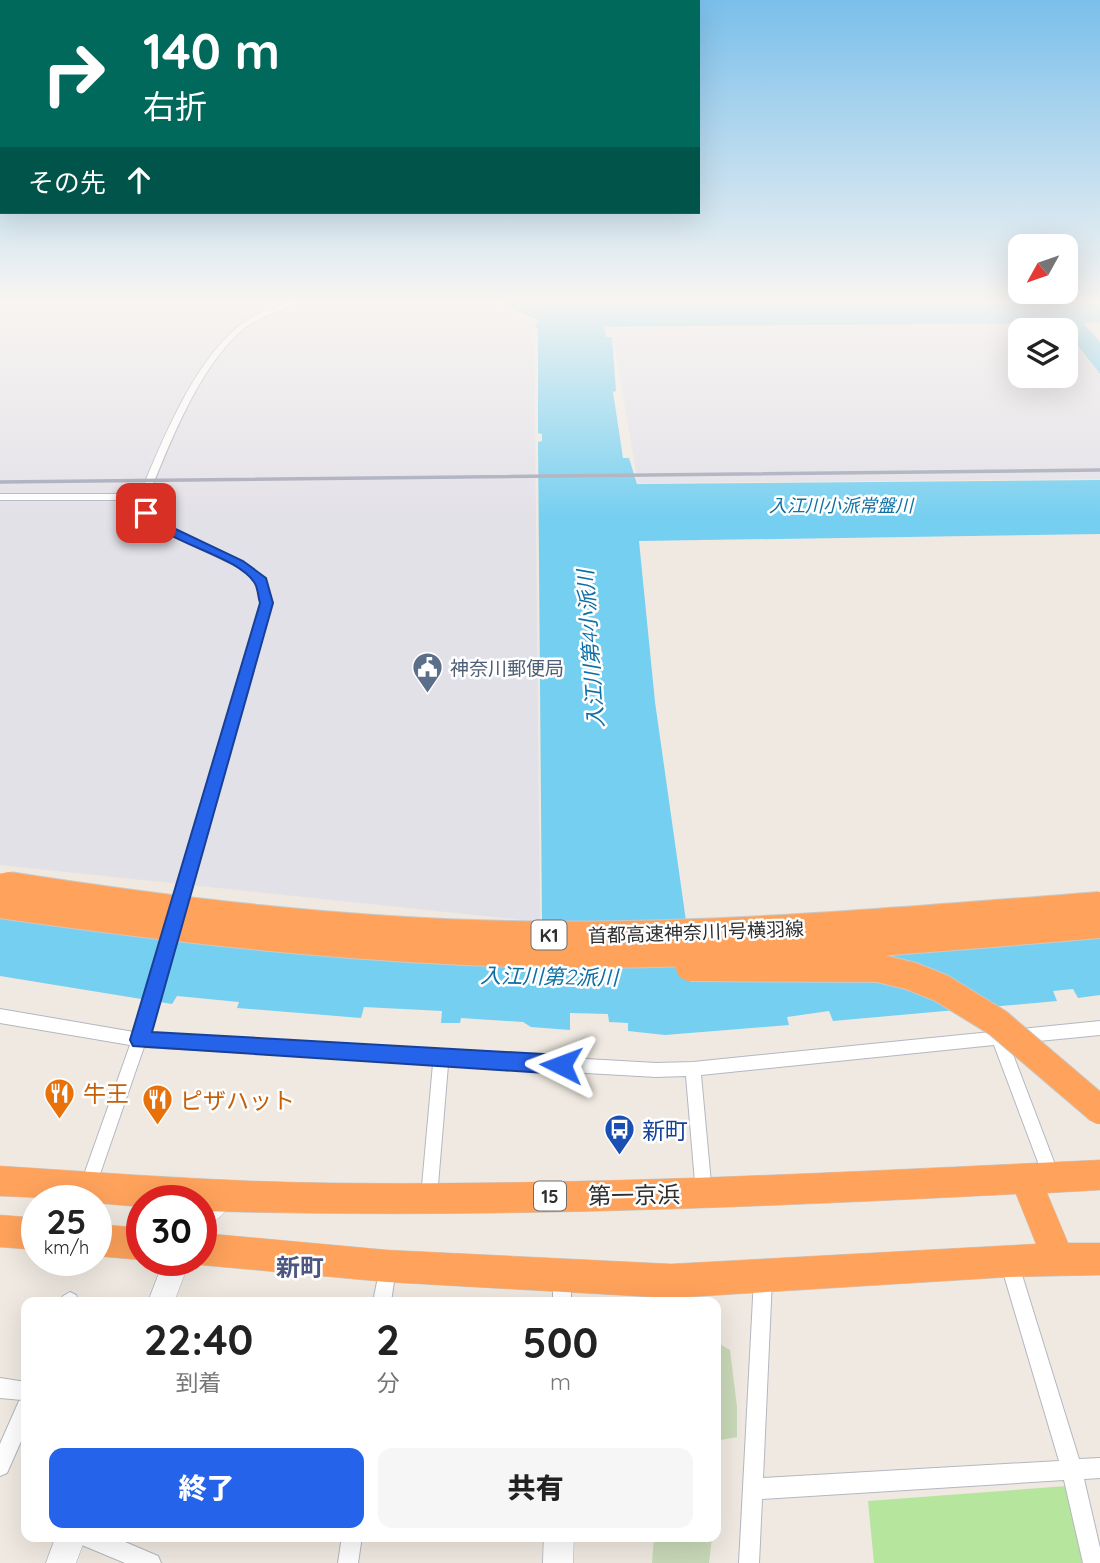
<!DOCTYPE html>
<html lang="ja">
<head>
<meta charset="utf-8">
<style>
  body { margin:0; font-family:Quicksand,"Noto Sans JP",sans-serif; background:#f6f6f6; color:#222; height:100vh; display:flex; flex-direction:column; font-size:26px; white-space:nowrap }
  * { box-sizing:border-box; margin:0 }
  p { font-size:23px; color:#767676 }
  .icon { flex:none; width:38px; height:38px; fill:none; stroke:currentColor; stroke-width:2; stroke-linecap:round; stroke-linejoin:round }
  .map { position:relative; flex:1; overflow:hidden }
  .details { position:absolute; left:21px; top:1297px; width:700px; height:245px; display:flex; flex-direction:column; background:#fff; border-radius:14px; box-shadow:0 7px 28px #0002 }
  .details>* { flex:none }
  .top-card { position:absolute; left:0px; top:0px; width:700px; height:214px; box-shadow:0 7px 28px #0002; background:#00695c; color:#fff; overflow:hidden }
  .needle { width:46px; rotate:230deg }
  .fabs { position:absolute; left:1008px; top:234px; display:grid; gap:14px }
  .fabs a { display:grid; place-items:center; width:70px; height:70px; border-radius:14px; background:#fff; box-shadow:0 7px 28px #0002; font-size:35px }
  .speed { position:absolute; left:21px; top:1185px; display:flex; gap:14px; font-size:35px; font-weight:700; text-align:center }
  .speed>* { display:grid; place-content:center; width:91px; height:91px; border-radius:50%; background:#fff; box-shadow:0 7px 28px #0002; line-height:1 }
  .speed small { font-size:18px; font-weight:400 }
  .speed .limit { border:10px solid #d22; background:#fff; color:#111 }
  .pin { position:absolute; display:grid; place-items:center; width:60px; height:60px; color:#fff; margin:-30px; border-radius:14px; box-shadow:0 4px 10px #0006 }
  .me { position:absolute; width:77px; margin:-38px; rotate:273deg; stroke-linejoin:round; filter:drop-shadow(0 0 5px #0008) }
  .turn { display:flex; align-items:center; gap:24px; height:147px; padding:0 28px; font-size:32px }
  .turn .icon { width:91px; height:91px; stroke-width:2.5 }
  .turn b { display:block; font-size:49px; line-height:60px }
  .then { display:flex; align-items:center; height:66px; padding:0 28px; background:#0003; gap:14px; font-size:26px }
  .eta { display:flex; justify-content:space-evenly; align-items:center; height:119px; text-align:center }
  .eta b { font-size:42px; font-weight:800; line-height:49px }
  .button { display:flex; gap:14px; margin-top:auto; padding:14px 28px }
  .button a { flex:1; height:80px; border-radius:14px; background:#2563eb; color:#fff; font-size:28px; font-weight:800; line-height:80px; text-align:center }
  .button a+a { background:#f6f6f6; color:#222 }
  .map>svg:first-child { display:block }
</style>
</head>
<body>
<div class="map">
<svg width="1100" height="1563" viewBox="0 0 1100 1563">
  <rect width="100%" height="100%" fill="#efe9e1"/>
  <path fill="#e3e1e8" d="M 0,300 L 488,300 L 534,321 L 540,922 L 0,865 Z
    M 1055,323 L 1061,331 L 1020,331 L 1020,376 L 1066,376 L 1066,336 L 1100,375 L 1100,479 L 638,483 L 613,337 L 607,337 L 606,328 Z"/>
  <path fill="#b6e59e" d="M 1067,1486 L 1085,1563 L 874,1563 L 868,1501 Z"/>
  <path fill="#c8d9b8" d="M 716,1342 L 730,1350 L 737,1407 L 737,1437 L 721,1440 L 716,1493 Z
    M 654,1537 L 712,1537 L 709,1563 L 652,1563 Z"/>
  <path fill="#75cff0" d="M 492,300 L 1100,300 L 1100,322 L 1083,323 L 1100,342 L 1100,374 L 1060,323 L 604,327 L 606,337 L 612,337 L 616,391 L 613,392 L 623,458 L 629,458 L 637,484 L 1100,480 L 1100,534 L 639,541 L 655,702 L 687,928 L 1100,892 L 1100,995 L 1078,998 L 1073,989 L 1053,991 L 1057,1001 L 833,1021 L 829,1011 L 787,1017 L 789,1025 L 665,1035 L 628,1031 L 628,1023 L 609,1022 L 608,1014 L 570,1013 L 570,1030 L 531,1027 L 523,1022 L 461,1018 L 460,1023 L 441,1023 L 442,1011 L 364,1007 L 361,1018 L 237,1008 L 239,1002 L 177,996 L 172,1004 L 0,976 L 0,877 C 180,902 361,920 542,923 L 538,442 L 542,441 L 542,434 L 538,433 L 538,329 L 535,327 L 538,320 Z"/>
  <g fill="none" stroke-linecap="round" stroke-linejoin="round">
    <defs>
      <path id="street" d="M 293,300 L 303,300 C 287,310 266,314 249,325 C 202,358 169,445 148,497 L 150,512 L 165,525 L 242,562 L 265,578 L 271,603 L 148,1034 L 656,1063 L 693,1062 L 1100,1021 L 1100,1035 L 1009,1044 L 1059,1175 L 1057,1181 L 1051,1183 L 1045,1181 L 994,1045 L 701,1075 L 712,1194 L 710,1200 L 704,1202 L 698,1200 L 696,1194 L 686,1076 L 656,1077 L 448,1065 L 437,1197 L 435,1203 L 429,1205 L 423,1203 L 421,1197 L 433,1064 L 144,1047 L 91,1200 L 75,1200 L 130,1045 L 0,1023 L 0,1009 L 134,1032 L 261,603 L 256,581 L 236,566 L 159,529 L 141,513 L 139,500 L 0,500 L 0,494 L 140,494 C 162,441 194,361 240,325 C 256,313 275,307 293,300 Z
        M 1009,1253 L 1015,1256 L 1018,1262 L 1079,1459 L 1100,1458 L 1100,1478 L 1084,1479 L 1100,1548 L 1100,1563 L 1083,1563 L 1064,1480 L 762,1499 L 759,1563 L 739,1563 L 754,1279 L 757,1273 L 763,1270 L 769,1273 L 772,1279 L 763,1478 L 1059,1461 L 1000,1262 L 1003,1256 Z
        M 387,1259 L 393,1262 L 396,1268 L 391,1302 L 373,1302 L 381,1262 Z
        M 562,1269 L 568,1272 L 571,1278 L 571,1302 L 553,1302 L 553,1278 L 556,1272 Z
        M 70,1292 L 76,1295 L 79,1302 L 60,1302 L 63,1296 Z
        M 0,1378 L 26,1382 L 26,1430 L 7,1473 L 0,1476 L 0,1444 L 19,1401 L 22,1400 L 0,1398 Z
        M 74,1536 L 111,1536 L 158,1556 L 161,1563 L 125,1563 L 77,1543 Z
        M 342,1536 L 362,1536 L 358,1563 L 338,1563 Z"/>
      <path id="secondary" d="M 224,1184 L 233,1187 L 236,1196 C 230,1210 215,1223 201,1229 L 201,1200 Z
        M 164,1260 L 190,1260 L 174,1302 L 148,1302 Z
        M 56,1536 L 86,1536 L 76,1563 L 46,1563 Z
        M 544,1536 L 574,1536 L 573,1563 L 543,1563 Z"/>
      <path id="highway" d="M 1100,1160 L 1100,1190 L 1047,1193 L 1068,1243 L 1100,1243 L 1100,1275 L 1009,1277 L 671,1298 L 387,1282 L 201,1265 L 189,1260 L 201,1260 L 201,1233 L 387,1250 L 671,1264 L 1036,1244 L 1016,1194 C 744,1208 473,1219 201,1211 L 201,1200 L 142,1200 L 142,1207 L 96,1203 L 96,1200 L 0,1196 L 0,1166 C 110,1173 221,1182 332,1183 C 588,1186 845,1172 1100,1160 Z
        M 0,1215 L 37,1218 L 37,1250 L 0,1247 Z
        M 96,1224 L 142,1228 L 142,1260 L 96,1256 Z"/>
    </defs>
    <use href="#street" stroke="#b4b7c1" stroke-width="2"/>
    <use href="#secondary" stroke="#b4b7c1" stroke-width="1"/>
    <use href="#highway" stroke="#c9c9c9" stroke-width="1"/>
    <use href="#street" fill="#fff" fill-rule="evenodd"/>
    <use href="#secondary" fill="#fff" fill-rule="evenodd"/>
    <use href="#highway" fill="#ffa35c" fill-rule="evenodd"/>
    <path stroke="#a3a6b8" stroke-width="3.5" d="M 0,482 L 1100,470"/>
    <defs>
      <path id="highway-bridge-far1" d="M 0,885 L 21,888"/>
      <path id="highway-bridge" d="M 9,886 C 176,912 344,932 513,935 C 709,939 905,921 1100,906
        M 0,904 C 198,932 397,954 596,954 C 765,953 932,938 1100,924
        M 690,967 L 878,968 L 911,976 L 941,988 L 998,1023 L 1100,1110"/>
    </defs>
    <use href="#highway-bridge-far1" stroke="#c9c9c9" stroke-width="24" stroke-linecap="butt"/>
    <use href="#highway-bridge" stroke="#c9c9c9" stroke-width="30" stroke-linecap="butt"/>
    <use href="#highway-bridge-far1" stroke="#ffa35c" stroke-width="23"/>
    <use href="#highway-bridge" stroke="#ffa35c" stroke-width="28"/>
  </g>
  <linearGradient id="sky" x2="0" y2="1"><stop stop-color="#7abfeb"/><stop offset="0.58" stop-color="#f8f5f2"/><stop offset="1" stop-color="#f8f5f2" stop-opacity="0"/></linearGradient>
  <rect width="1100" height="519" fill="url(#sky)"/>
  <path fill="#2563eb" stroke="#184099" stroke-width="2" d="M 146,509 L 167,525 L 243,561 L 266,578 L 273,603 L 152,1032 L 561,1055 L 568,1058 L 571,1065 L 568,1071 L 561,1074 L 133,1046 L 130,1040 L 260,603 C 258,597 258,587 254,582 C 236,555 167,544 140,513 Z"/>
  <defs>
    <symbol id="civic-pin" viewBox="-11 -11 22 30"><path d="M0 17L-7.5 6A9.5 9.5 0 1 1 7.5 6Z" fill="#5c6f8a" stroke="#fff"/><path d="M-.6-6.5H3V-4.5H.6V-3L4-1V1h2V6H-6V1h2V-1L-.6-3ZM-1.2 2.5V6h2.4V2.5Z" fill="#fff"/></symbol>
    <symbol id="restaurant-pin" viewBox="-11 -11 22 30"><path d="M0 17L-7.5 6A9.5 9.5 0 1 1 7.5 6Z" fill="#e8710a" stroke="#fff"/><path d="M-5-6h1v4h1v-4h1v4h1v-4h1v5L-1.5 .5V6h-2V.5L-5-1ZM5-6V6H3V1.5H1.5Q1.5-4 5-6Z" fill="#fff"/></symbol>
    <symbol id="bus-pin" viewBox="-11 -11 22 30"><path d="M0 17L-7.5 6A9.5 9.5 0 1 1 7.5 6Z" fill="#1a4fb4" stroke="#fff"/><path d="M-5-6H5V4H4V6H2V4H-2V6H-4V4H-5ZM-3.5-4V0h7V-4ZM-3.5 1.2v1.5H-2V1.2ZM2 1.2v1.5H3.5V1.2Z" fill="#fff"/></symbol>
  </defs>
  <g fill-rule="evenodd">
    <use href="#civic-pin" x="410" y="650" width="35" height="47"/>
    <use href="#restaurant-pin" x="42" y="1076" width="35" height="47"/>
    <use href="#restaurant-pin" x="140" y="1082" width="35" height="47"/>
    <use href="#bus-pin" x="602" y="1112" width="35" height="47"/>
  </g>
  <g text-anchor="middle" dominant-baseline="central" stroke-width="5" stroke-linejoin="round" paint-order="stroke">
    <g font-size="18" font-style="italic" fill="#0d6fa3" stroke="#fff">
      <text x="841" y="505">入江川小派常盤川</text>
    </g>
    <g fill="#fff" stroke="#6d6d6d" stroke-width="2">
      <rect x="531.5" y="920.5" width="35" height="29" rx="5"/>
      <rect x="534" y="1181.5" width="32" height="29" rx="5"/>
    </g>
    <g font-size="18" font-weight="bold" fill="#2e2e2e">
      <text x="549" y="935">K1</text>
      <text x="550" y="1196">15</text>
    </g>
    <g font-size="19" fill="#4e5e75" stroke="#fff" text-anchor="start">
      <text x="450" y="668">神奈川郵便局</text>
    </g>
    <g font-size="19" fill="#2e2e2e" stroke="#fff">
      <text transform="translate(696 932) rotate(-2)">首都高速神奈川1号横羽線</text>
    </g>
    <g font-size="21" font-style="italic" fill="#0d6fa3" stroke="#fff">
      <text transform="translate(590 649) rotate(-94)">入江川第4小派川</text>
      <text transform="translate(549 976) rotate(1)">入江川第2派川</text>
    </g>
    <g font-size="23" fill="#c56008" stroke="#fff" text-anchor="start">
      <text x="83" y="1093">牛王</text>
      <text x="180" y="1100">ピザハット</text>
    </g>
    <g font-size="23" fill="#164399" stroke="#fff" text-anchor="start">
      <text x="642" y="1130">新町</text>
    </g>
    <g font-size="23" fill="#2e2e2e" stroke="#fff">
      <text transform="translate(634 1195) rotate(-1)">第一京浜</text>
    </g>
    <g font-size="24" font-weight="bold" fill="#4d5680" stroke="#fff">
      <text x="300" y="1267">新町</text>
    </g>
  </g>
</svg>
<div class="fabs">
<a><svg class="needle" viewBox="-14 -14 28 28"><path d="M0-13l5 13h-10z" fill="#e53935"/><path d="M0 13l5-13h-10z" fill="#767676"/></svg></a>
<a><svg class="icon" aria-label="layers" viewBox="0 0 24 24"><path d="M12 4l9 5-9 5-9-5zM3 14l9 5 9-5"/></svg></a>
</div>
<div class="speed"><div>25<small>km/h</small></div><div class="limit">30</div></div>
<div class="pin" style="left:146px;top:513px;background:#d93025"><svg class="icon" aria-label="arrive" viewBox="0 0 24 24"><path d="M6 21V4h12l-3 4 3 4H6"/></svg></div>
<svg class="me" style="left:561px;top:1065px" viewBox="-20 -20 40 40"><path d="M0-17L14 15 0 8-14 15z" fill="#2563eb" stroke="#fff" stroke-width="4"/></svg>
<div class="top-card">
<div class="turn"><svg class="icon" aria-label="right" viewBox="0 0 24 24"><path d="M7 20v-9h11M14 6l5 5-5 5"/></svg><div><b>140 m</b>右折</div></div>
<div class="then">その先<svg class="icon" aria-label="ahead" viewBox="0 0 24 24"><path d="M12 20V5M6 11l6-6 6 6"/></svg></div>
</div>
<section class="details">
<div class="eta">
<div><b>22:40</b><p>到着</p></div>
<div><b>2</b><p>分</p></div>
<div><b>500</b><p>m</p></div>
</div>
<div class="button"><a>終了</a><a>共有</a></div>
</section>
</div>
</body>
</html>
